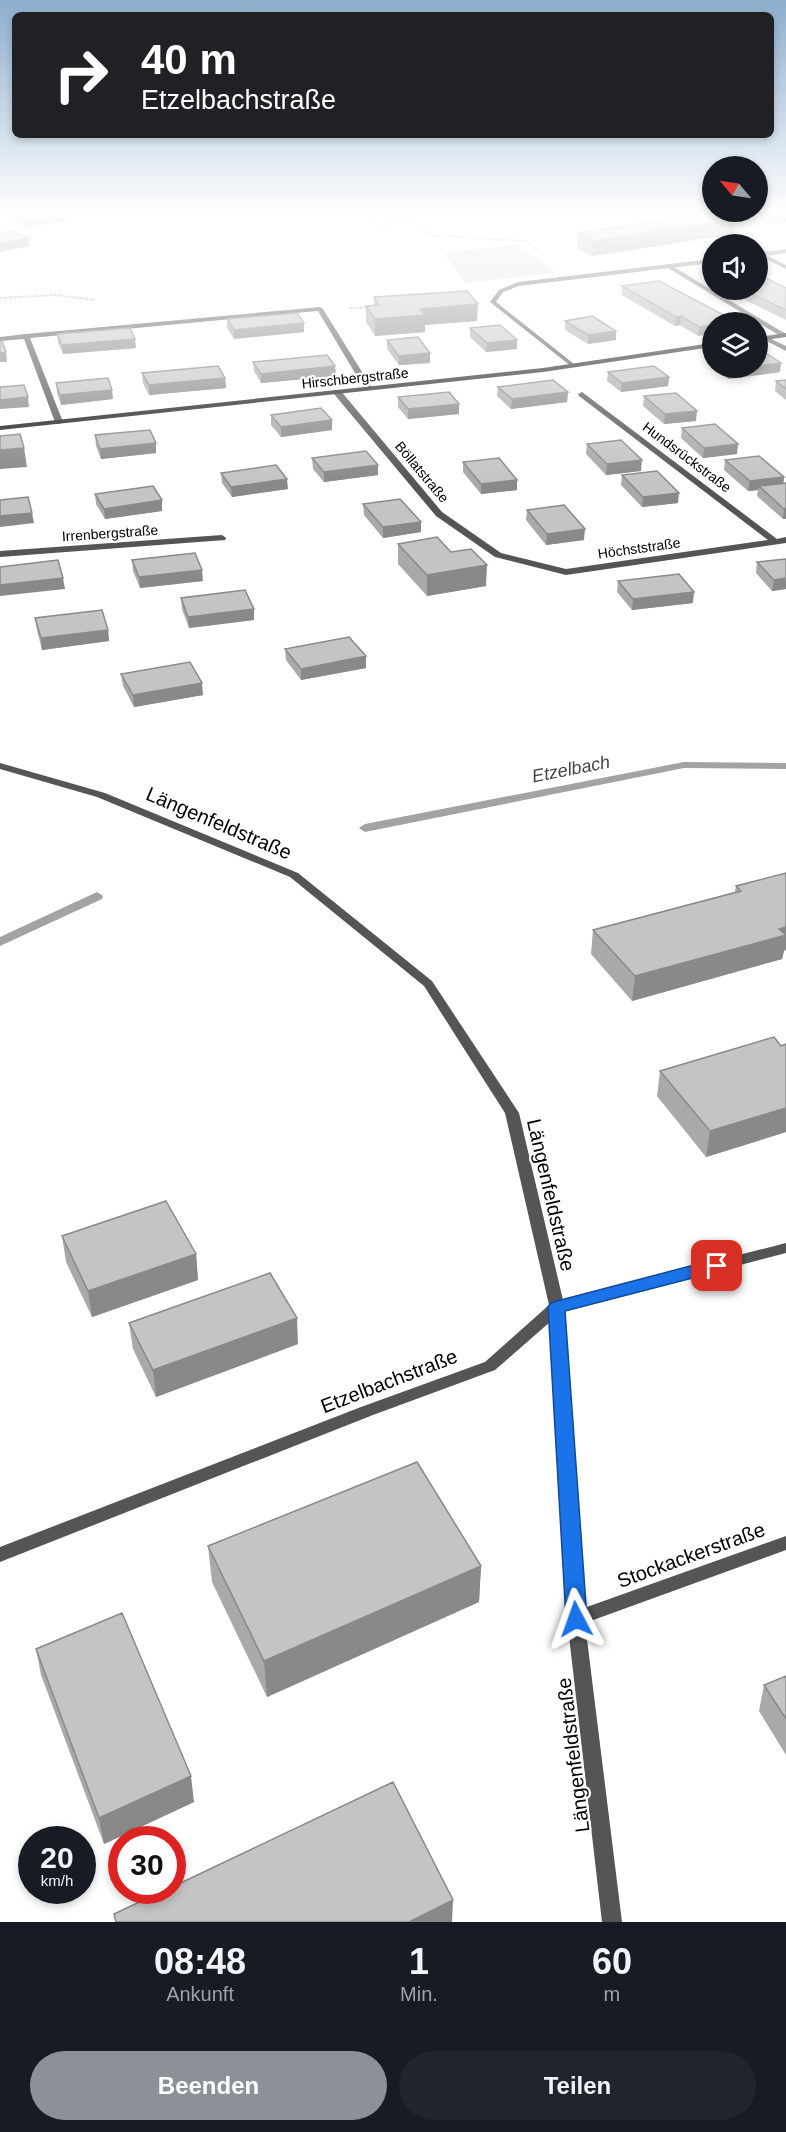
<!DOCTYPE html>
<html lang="de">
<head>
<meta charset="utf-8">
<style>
  body { margin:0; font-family:Arial,sans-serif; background:#20242c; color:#f1f3f6; height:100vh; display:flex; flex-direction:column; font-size:22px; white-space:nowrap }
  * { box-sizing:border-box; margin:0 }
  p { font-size:20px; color:#9ea1a6 }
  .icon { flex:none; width:33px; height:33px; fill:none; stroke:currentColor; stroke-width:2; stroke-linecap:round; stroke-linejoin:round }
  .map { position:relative; height:1922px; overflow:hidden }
  .details { display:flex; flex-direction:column; background:#171b24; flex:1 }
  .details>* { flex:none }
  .hud { position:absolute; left:12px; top:12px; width:762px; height:126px; border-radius:9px; box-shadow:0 3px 9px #0003; background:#202124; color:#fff; overflow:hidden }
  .needle { width:39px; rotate:299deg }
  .tools { position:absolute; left:702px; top:156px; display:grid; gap:12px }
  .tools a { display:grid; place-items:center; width:66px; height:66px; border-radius:50%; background:#171b24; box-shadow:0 3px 9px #0003; font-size:30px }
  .speed { position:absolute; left:18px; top:1826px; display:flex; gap:12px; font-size:30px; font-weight:700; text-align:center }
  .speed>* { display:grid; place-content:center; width:78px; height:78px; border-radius:50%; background:#171b24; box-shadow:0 3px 9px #0003; line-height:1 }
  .speed small { font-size:15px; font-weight:400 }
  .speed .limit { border:9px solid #d22; background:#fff; color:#111 }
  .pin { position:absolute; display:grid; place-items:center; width:51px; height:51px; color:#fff; margin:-26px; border-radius:12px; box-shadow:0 3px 9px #0006 }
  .me { position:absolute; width:66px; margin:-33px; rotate:356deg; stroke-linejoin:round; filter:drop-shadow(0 0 4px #0008) }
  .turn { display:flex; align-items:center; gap:21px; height:126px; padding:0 30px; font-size:27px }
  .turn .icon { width:78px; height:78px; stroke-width:2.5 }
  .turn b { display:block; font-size:42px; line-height:51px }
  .eta { display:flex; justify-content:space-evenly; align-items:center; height:102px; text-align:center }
  .eta b { font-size:36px; font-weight:600; line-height:42px }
  .button { display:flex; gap:12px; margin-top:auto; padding:12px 30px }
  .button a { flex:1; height:69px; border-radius:36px; background:#8c9099; color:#fff; font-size:24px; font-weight:600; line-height:69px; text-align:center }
  .button a+a { background:#20242c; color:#f1f3f6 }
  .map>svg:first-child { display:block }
</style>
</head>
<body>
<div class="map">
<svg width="786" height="1922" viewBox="0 0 786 1922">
  <rect width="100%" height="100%" fill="#fff"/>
  <path fill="#dcdcdc" d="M 518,244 L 556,273 L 466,283 L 444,253 Z"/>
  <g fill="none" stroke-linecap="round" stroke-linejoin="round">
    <path fill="#a3a3a3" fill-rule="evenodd" d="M 684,762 L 786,763 L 786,769 L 684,768 L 365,832 L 359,828 L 365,824 Z
      M 97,892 L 103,896 L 102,899 L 0,946 L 0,937 Z"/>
    <path stroke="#777" stroke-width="2" stroke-dasharray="1 1.5" stroke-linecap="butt" d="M 365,213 L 377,225 L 411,222 L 429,235 L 526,241 L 542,253
      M 0,298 L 55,295 L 95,300
      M 350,308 L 370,307"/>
    <path fill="#555" fill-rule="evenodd" d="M 760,254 L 764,254 L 786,265 L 786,269 L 760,256 Z
      M 668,266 L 672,266 L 786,334 L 786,337 L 782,337 L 668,268 Z"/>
    <path fill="#555" fill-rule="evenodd" d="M 786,249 L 786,253 L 758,257 L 758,253 Z
      M 712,259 L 712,263 L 519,286 L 503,292 L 496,302 L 574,364 L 575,365 L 572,367 L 490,302 L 499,290 L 518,282 Z
      M 320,307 L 323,309 L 372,388 L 370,389 L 364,388 L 318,311 L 30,338 L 63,422 L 59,424 L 55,422 L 24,339 L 0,341 L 0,337 L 26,334 Z
      M 763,337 L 767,337 L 786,346 L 786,351 L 763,339 Z
      M 334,390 L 340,390 L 442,512 L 501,553 L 566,569 L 768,540 L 579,396 L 578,394 L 582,392 L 777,539 L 786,537 L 786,543 L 566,575 L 495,557 L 436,516 L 334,394 Z
      M 222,535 L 226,538 L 225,540 L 0,557 L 0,551 Z
      M 0,763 L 105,793 L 298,873 L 432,981 L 519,1113 L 563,1300 L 786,1243 L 786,1253 L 565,1311 L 584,1608 L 786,1536 L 786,1550 L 585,1623 L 622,1922 L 602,1922 L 567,1619 L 550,1322 L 495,1370 L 373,1415 L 0,1562 L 0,1547 L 361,1407 L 485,1362 L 549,1305 L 505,1113 L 424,986 L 290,877 L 97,797 L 0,769 Z"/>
    <path fill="#222" fill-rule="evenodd" d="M 786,333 L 786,337 L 758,341 L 758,337 Z
      M 712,343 L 712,347 L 543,372 L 0,430 L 0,426 L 543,368 Z"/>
  </g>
  <path fill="#a9a9a9" d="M 11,213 L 64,213 L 65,221 L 27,228 L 12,220 Z
    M 757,213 L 786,213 L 786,222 L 774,224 L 757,218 Z
    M 735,219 L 734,234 L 592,256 L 577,249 L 578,233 Z
    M 622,286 L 737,322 L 712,322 L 698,336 L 680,325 L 675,326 L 622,295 Z
    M 786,288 L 786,320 L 725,290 L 758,290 Z
    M 374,297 L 477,321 L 425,325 L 425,332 L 375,336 L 366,322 L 366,306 L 374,305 Z
    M 227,319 L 304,323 L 304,332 L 234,339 L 227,328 Z
    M 565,321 L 616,331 L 616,340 L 588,344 L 565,330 Z
    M 470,328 L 517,349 L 486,352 L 470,337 Z
    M 57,334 L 136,348 L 63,354 L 58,343 Z
    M 387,340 L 430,353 L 430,363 L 399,365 L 387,349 Z
    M 253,362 L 335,366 L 336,376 L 261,383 L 254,371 Z
    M 713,368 L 758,368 L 780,372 L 728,379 Z
    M 608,372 L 669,377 L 668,386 L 621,392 L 607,381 Z
    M 142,373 L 225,378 L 226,388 L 149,395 L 143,383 Z
    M 786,380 L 786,400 L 775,391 L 776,381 Z
    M 56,383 L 113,399 L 61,405 L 57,393 Z
    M 498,387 L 568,392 L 567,402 L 511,409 L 497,396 Z
    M 644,396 L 696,421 L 664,424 L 643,406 Z
    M 398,397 L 459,414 L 408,419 L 398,407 Z
    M 271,415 L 332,430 L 281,437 L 271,425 Z
    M 682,428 L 737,454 L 703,458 L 681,438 Z
    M 95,435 L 156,443 L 156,453 L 101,459 L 96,446 Z
    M 587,444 L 641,471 L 606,475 L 586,454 Z
    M 312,458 L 378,465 L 378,475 L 324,482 L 313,469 Z
    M 725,460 L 784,477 L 783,483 L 786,519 L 783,519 L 757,496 L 758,490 L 748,491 L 724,470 Z
    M 463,462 L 517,480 L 517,490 L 481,494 L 463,472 Z
    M 221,473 L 288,489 L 232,497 L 222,483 Z
    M 622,475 L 678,503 L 642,507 L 621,485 Z
    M 95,494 L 162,500 L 162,511 L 105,519 L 96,504 Z
    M 363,504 L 421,532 L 383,538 L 364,515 Z
    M 527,510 L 584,540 L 546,545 L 526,520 Z
    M 398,544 L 451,552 L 486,586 L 427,596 L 398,564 Z
    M 786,559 L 786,589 L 772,591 L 756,573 L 757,562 Z
    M 132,560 L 203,581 L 140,588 L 133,571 Z
    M 618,581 L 693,603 L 632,610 L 617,592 Z
    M 181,598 L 254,620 L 189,628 L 182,609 Z
    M 35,618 L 108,630 L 109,641 L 42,650 L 37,630 Z
    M 285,649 L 366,656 L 366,668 L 301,680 L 286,660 Z
    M 121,674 L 203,695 L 134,707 L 123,686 Z
    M 786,873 L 784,951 L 782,959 L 632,1001 L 591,954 L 593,930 L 735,892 L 736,886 Z
    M 786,1044 L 786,1132 L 706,1157 L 657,1096 L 660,1071 Z
    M 62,1236 L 196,1254 L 198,1280 L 92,1317 L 66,1262 Z
    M 129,1323 L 298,1344 L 156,1397 L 133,1349 Z
    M 208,1546 L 481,1566 L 479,1602 L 267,1697 L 212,1582 Z
    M 36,1649 L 194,1802 L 104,1844 L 41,1675 Z
    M 786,1676 L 786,1755 L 759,1711 L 764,1685 Z"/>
  <path fill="#898989" d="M 60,213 L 64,213 L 65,221 L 27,228 L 26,220 Z
    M 162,213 L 173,213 L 162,215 Z
    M 786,214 L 786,222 L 774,224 L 775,216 Z
    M 735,219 L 734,234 L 592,256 L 593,241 Z
    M 29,238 L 30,246 L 0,252 L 0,244 Z
    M 478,304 L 477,321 L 425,325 L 425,332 L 375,336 L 375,319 L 420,309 Z
    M 681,316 L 680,325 L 675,326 L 676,317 Z
    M 304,323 L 304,332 L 234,339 L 234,330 Z
    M 712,325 L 712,334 L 698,336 L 699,327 Z
    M 616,331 L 616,340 L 588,344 L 588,335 Z
    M 135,339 L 136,348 L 63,354 L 62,345 Z
    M 517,340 L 517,349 L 486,352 L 487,343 Z
    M 6,352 L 7,362 L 0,362 L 0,353 Z
    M 430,353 L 430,363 L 399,365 L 399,356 Z
    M 781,363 L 780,372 L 728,379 L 729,370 L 746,368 L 758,368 L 758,366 Z
    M 335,366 L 336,376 L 261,383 L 261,374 Z
    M 669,377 L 668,386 L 621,392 L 622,383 Z
    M 225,378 L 226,388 L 149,395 L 149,385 Z
    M 112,390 L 113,399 L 61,405 L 60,395 Z
    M 568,392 L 567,402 L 511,409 L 512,399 Z
    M 28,397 L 29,407 L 0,409 L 0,400 Z
    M 459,404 L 459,414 L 408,419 L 408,409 Z
    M 697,411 L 696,421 L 664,424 L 665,414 Z
    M 332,420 L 332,430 L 281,437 L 281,427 Z
    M 156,443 L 156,453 L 101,459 L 100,449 Z
    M 738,444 L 737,454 L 703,458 L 704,448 Z
    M 24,448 L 27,467 L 0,469 L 0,450 Z
    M 642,460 L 641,471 L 606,475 L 607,464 Z
    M 378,465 L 378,475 L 324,482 L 324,472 Z
    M 784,477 L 783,487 L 759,486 L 758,490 L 748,491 L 750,481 Z
    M 287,479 L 288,489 L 232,497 L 231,487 Z
    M 517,480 L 517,490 L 481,494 L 481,484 Z
    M 679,493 L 678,503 L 642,507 L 643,497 Z
    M 162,500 L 162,511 L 105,519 L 104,509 Z
    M 786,508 L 786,519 L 783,519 L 784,509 Z
    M 32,513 L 34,523 L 0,527 L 0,516 Z
    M 421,522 L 421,532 L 383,538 L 383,527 Z
    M 585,529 L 584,540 L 546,545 L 547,534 Z
    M 487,565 L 486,586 L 427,596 L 427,575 Z
    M 202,570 L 203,581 L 140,588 L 139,577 Z
    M 63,578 L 65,589 L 0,596 L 0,585 Z
    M 786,578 L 786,589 L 772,591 L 774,580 Z
    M 694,592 L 693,603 L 632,610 L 633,599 Z
    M 254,609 L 254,620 L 189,628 L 188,617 Z
    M 108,630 L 109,641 L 42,650 L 41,638 Z
    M 366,656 L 366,668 L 301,680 L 301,669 Z
    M 202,683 L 203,695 L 134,707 L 133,695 Z
    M 786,927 L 786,950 L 784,951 L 782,959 L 632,1001 L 635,976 Z
    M 786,1108 L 786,1132 L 706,1157 L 710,1131 Z
    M 196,1254 L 198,1280 L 92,1317 L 88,1291 Z
    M 297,1318 L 298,1344 L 156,1397 L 153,1370 Z
    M 481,1566 L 479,1602 L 267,1697 L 264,1661 Z
    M 191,1776 L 194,1802 L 104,1844 L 99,1818 Z
    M 453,1900 L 452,1922 L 409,1922 Z"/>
  <path fill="#c4c4c4" stroke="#898989" stroke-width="1.5" d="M 14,213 L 60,213 L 26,220 Z
    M 709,213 L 722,213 L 735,219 L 593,241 L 578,233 Z
    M 768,213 L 786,213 L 786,214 L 775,216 Z
    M 12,231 L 29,238 L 0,244 L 0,233 Z
    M 758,274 L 786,288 L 786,310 L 743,290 L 758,290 Z
    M 659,281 L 737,322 L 712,322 L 712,325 L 699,327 L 681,316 L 676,317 L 622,286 Z
    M 467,291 L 478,304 L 420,309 L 425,315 L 375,319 L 366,306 L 379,305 L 374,297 Z
    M 297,313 L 304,323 L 234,330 L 227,319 Z
    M 592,316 L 616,331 L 588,335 L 565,321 Z
    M 500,325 L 517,340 L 487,343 L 470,328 Z
    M 130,328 L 135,339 L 62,345 L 57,334 Z
    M 418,337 L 430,353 L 399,356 L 387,340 Z
    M 0,341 L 2,341 L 6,352 L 0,353 Z
    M 766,353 L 781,363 L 758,366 L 758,354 Z
    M 327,355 L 335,366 L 261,374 L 253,362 Z
    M 218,366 L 225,378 L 149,385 L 142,373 Z
    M 654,366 L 669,377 L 622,383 L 608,372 Z
    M 726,368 L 746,368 L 729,370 Z
    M 108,378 L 112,390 L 60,395 L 56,383 Z
    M 553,380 L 568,392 L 512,399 L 498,387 Z
    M 786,380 L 786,389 L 776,381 Z
    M 24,385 L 28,397 L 0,400 L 0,387 Z
    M 449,392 L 459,404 L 408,409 L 398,397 Z
    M 676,393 L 697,411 L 665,414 L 644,396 Z
    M 321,408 L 332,420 L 281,427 L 271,415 Z
    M 715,424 L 738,444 L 704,448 L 682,428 Z
    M 150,430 L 156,443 L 100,449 L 95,435 Z
    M 20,434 L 24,448 L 0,450 L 0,436 Z
    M 621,440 L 642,460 L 607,464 L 587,444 Z
    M 366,451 L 378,465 L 324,472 L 312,458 Z
    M 759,456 L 784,477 L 750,481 L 725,460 Z
    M 499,458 L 517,480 L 481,484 L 463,462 Z
    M 276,465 L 287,479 L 231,487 L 221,473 Z
    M 657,471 L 679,493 L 643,497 L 622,475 Z
    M 786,483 L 786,508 L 784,509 L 759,486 Z
    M 153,486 L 162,500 L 104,509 L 95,494 Z
    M 28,497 L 32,513 L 0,516 L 0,500 Z
    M 400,499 L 421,522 L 383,527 L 363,504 Z
    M 564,505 L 585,529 L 547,534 L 527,510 Z
    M 437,537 L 451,552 L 471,549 L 487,565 L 427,575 L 398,544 Z
    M 195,553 L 202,570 L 139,577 L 132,560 Z
    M 786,559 L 786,578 L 774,580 L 757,562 Z
    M 58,560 L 63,578 L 0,585 L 0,567 Z
    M 679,574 L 694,592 L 633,599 L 618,581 Z
    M 245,590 L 254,609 L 188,617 L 181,598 Z
    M 102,610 L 108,630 L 41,638 L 35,618 Z
    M 349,637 L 366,656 L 301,669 L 285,649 Z
    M 190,662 L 202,683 L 133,695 L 121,674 Z
    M 786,873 L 786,927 L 779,929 L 786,935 L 635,976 L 593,930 L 741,891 L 736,886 Z
    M 774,1037 L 781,1046 L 786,1044 L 786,1108 L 710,1131 L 660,1071 Z
    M 166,1201 L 196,1254 L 88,1291 L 62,1236 Z
    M 270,1273 L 297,1318 L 153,1370 L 129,1323 Z
    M 417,1462 L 481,1566 L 264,1661 L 208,1546 Z
    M 122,1613 L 191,1776 L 99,1818 L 36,1649 Z
    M 786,1676 L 786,1719 L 764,1685 Z
    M 393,1782 L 453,1900 L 409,1922 L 116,1922 L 114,1914 L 165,1890 L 172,1890 L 172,1887 Z"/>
  <linearGradient id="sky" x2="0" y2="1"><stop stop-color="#8cadcc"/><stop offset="0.44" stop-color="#fff"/><stop offset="1" stop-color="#fff" stop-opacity="0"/></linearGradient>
  <rect width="786" height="482" fill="url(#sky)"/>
  <path fill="#1a73e8" stroke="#114b97" stroke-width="1.5" d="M 717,1259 L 723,1261 L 725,1266 L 723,1270 L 565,1311 L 587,1619 L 584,1625 L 576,1628 L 569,1625 L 566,1619 L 548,1307 L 551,1303 L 557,1301 Z"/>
  <g text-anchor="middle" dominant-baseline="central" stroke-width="4.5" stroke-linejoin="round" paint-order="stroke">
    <g font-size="14" fill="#000" stroke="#fff">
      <text transform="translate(355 378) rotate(-6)">Hirschbergstraße</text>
      <text transform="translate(687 457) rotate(37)">Hundsrückstraße</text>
      <text transform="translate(422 472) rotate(50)">Böllatstraße</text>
      <text transform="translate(110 533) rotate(-4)">Irrenbergstraße</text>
      <text transform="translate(639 548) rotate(-8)">Höchststraße</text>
    </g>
    <g font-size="18" font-style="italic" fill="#444" stroke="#fff">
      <text transform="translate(571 769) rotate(-11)">Etzelbach</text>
    </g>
    <g font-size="20" fill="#000" stroke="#fff">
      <text transform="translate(219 823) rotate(23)">Längenfeldstraße</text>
      <text transform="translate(551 1195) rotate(77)">Längenfeldstraße</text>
      <text transform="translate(389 1381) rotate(-21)">Etzelbachstraße</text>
      <text transform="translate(691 1555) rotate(-20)">Stockackerstraße</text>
      <text transform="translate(573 1755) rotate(-97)">Längenfeldstraße</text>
    </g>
  </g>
</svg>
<div class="tools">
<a><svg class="needle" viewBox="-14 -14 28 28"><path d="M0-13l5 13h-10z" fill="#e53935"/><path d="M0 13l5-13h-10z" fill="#9ea1a6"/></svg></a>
<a><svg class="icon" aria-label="sound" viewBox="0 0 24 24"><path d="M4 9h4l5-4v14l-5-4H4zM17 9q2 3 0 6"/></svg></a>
<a><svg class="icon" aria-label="layers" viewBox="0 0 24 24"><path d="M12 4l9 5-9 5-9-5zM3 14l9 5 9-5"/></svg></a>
</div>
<div class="speed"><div>20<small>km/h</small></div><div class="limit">30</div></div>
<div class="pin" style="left:717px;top:1266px;background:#d93025"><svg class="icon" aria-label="arrive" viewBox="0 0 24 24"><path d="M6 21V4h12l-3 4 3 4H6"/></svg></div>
<svg class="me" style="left:576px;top:1619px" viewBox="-20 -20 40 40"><path d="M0-17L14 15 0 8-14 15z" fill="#1a73e8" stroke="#fff" stroke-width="4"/></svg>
<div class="hud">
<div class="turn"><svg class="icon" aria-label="right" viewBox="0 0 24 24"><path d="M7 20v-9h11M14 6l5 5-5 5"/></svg><div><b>40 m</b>Etzelbachstraße</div></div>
</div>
</div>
<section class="details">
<div class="eta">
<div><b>08:48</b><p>Ankunft</p></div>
<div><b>1</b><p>Min.</p></div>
<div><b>60</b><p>m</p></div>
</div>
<div class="button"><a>Beenden</a><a>Teilen</a></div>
</section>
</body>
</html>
